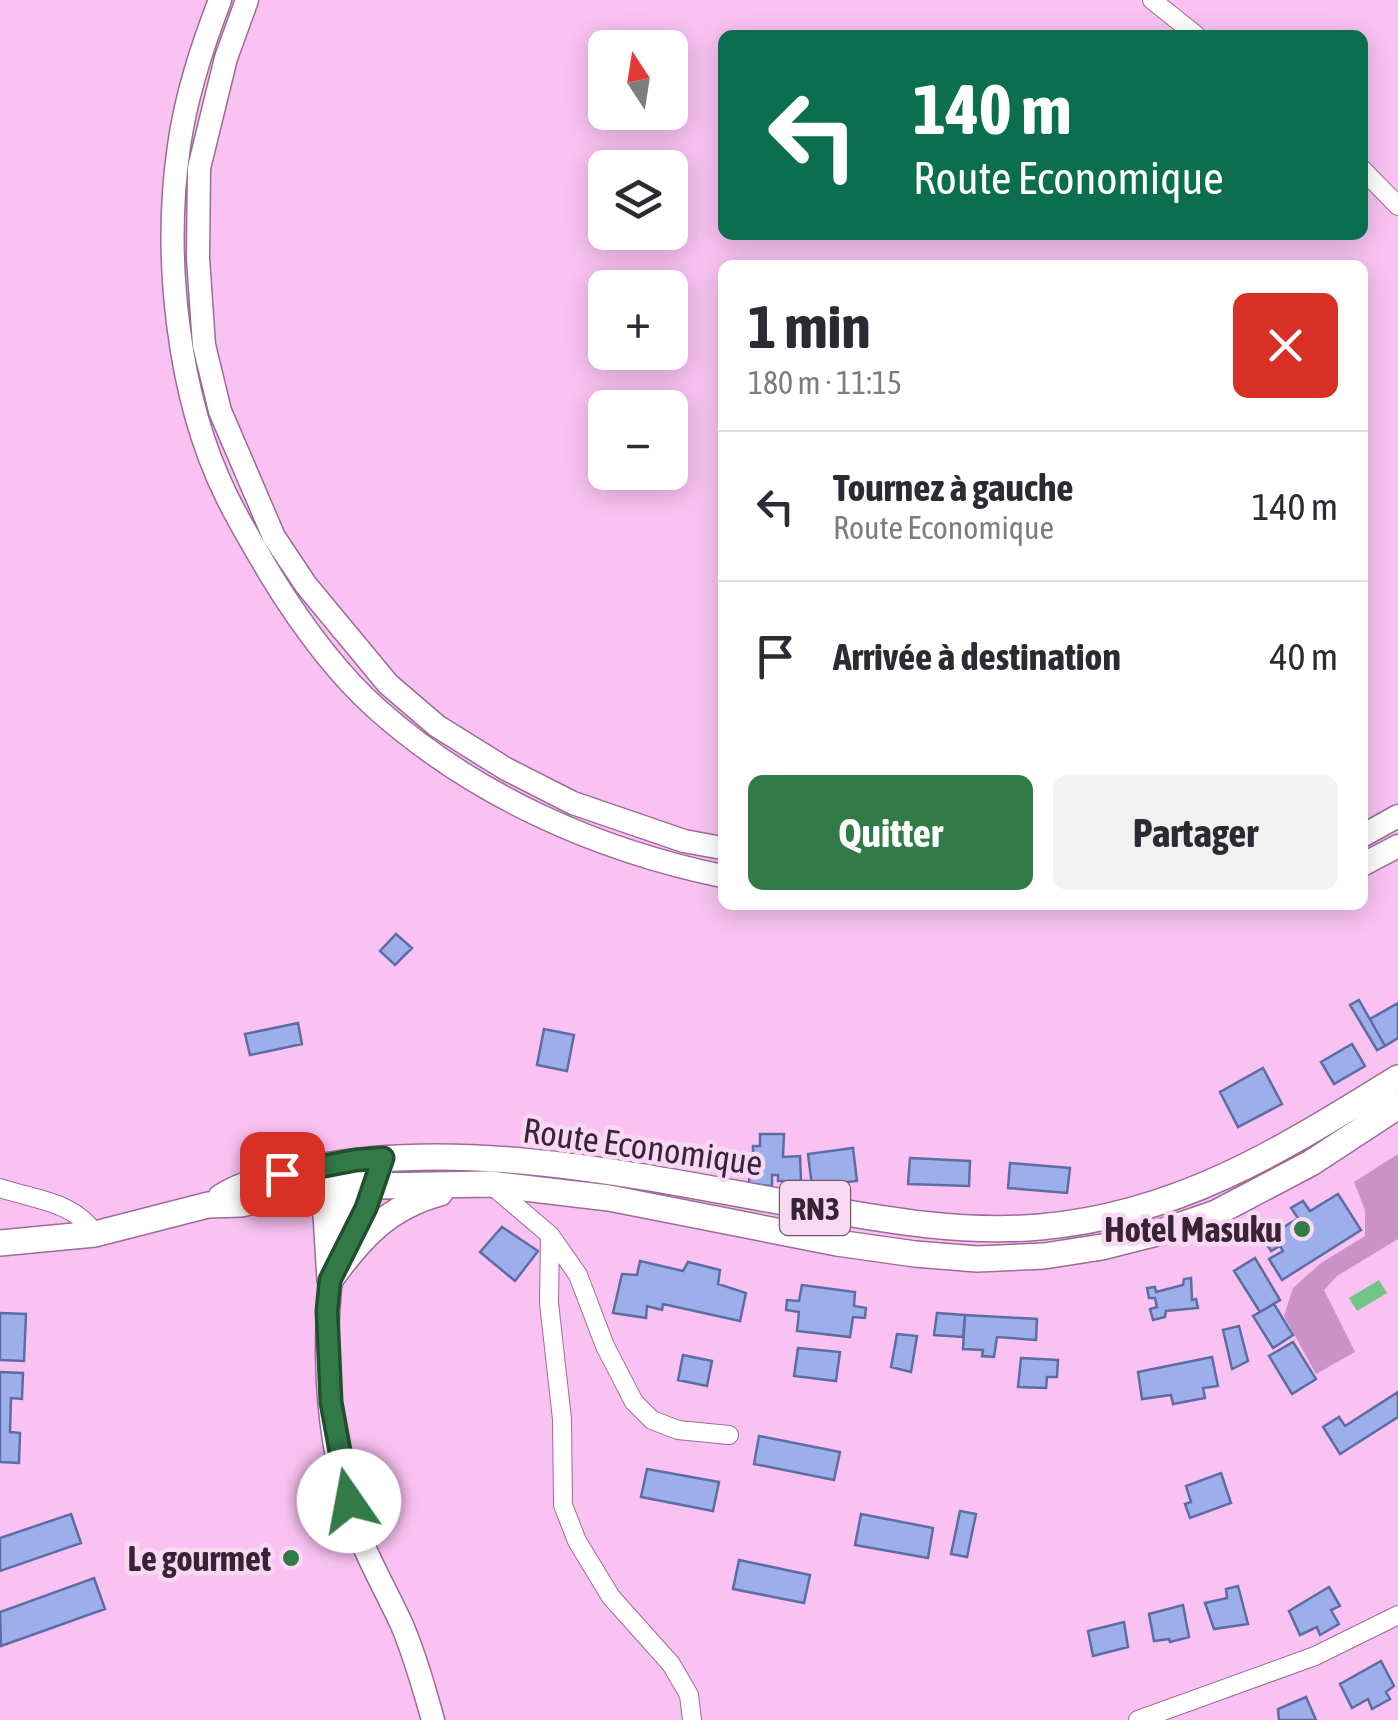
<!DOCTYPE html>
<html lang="fr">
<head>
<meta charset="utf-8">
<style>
  body { margin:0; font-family:"Asap Condensed",sans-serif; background:#f2f2f3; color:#2b2b33; height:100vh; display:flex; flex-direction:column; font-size:38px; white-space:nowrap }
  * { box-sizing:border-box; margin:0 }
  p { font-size:32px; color:#7c7c81 }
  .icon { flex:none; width:55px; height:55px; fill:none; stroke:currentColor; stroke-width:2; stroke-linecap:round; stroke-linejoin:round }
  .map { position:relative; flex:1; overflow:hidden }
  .details { position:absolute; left:718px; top:260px; width:650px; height:650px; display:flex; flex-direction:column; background:#fff; border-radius:15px; box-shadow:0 5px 25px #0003 }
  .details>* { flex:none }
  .banner { position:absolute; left:718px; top:30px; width:650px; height:210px; border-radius:15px; box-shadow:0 5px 25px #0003; background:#0b6e4f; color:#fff; overflow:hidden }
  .needle { width:65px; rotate:348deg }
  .controls { position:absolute; left:588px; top:30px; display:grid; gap:20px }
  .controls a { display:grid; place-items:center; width:100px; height:100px; border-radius:15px; background:#fff; box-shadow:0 5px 25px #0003; font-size:50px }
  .pin { position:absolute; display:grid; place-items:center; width:85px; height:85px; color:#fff; margin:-42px; border-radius:20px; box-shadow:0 5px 15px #0006 }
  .me { position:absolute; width:110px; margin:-55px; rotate:348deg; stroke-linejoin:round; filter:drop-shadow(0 0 8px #0008) }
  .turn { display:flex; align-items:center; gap:35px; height:210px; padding:0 30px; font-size:45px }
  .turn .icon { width:130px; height:130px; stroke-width:2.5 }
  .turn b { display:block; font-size:70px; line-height:85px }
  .round { display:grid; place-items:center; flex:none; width:105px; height:105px; border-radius:15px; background:#f2f2f3 }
  .head { display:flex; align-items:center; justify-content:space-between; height:170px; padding:0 30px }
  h1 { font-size:60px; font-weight:700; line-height:75px }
  .button { display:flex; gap:20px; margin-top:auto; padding:20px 30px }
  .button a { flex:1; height:115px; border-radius:15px; background:#327b48; color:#fff; font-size:40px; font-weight:700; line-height:115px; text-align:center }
  .button a+a { background:#f2f2f3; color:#2b2b33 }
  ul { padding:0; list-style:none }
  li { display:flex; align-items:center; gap:30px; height:150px; padding:0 30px; border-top:2px solid #e1e1e2 }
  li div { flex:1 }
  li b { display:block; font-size:38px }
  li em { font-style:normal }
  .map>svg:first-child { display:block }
</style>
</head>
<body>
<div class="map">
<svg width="1398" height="1720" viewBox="0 0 1398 1720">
  <rect width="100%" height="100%" fill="#f9c2f2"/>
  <path fill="#cc91c5" d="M 1398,1154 L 1398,1239 L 1337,1276 L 1324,1290 L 1355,1352 L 1316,1374 L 1284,1316 L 1293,1288 L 1321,1263 L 1365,1236 L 1365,1210 L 1354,1182 Z"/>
  <path fill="#71c486" d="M 1379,1280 L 1387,1293 L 1357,1311 L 1349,1298 Z"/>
  <path fill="#9cafea" stroke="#5d6da3" stroke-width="2.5" d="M 396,934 L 412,948 L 395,965 L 380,951 Z
    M 1359,1000 L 1385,1046 L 1377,1050 L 1350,1005 Z
    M 1398,1003 L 1398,1038 L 1385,1046 L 1370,1019 Z
    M 298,1023 L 302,1044 L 250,1055 L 245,1034 Z
    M 544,1029 L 574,1035 L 567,1071 L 537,1065 Z
    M 1352,1044 L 1365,1066 L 1334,1084 L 1321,1062 Z
    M 1263,1068 L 1282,1104 L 1238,1127 L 1220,1092 Z
    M 760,1134 L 784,1134 L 783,1157 L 800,1156 L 801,1181 L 778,1181 L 778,1175 L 772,1175 L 772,1186 L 749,1184 L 750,1168 L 759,1169 L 760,1158 L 753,1158 L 753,1146 L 760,1146 Z
    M 853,1148 L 857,1181 L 812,1186 L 808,1154 Z
    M 910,1158 L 970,1161 L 969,1186 L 908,1184 Z
    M 1010,1163 L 1070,1168 L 1067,1193 L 1008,1188 Z
    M 1338,1194 L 1361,1230 L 1282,1280 L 1269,1259 L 1283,1251 L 1280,1246 L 1271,1251 L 1266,1243 L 1274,1237 L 1273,1234 L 1298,1218 L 1291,1208 L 1303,1201 L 1310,1211 Z
    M 502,1227 L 538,1251 L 515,1281 L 480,1252 Z
    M 1255,1258 L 1280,1300 L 1260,1312 L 1234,1271 Z
    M 640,1261 L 683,1271 L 688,1262 L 720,1270 L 718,1284 L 746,1293 L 740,1321 L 663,1304 L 662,1310 L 647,1306 L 646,1318 L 613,1313 L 622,1274 L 637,1275 Z
    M 1191,1278 L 1192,1300 L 1196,1299 L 1198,1308 L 1166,1311 L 1165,1317 L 1153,1320 L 1150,1309 L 1157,1307 L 1155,1298 L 1149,1298 L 1147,1288 L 1155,1287 L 1156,1292 L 1183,1285 L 1184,1279 Z
    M 802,1285 L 855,1292 L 854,1306 L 866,1308 L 865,1318 L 853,1317 L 850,1337 L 797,1331 L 799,1312 L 786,1310 L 787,1300 L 799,1301 Z
    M 1274,1304 L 1293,1335 L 1273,1348 L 1253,1316 Z
    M 0,1313 L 26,1314 L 24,1361 L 0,1360 Z
    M 937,1313 L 965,1315 L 963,1337 L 934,1335 Z
    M 965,1315 L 1037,1319 L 1036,1340 L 997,1337 L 994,1357 L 982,1356 L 983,1350 L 963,1349 Z
    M 1239,1326 L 1248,1361 L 1232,1369 L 1223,1330 Z
    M 897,1334 L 917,1336 L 911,1372 L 891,1367 Z
    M 1293,1342 L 1316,1379 L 1292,1394 L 1269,1356 Z
    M 798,1348 L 840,1352 L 836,1381 L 794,1376 Z
    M 683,1355 L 712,1361 L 707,1386 L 678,1380 Z
    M 1212,1357 L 1218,1386 L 1203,1388 L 1205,1398 L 1173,1404 L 1171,1395 L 1142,1399 L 1138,1372 Z
    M 1021,1358 L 1058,1360 L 1057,1377 L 1047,1377 L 1046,1388 L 1018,1387 Z
    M 0,1372 L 23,1373 L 22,1399 L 11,1398 L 10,1432 L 20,1433 L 19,1463 L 0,1462 Z
    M 1398,1392 L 1398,1417 L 1340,1454 L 1323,1427 L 1339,1417 L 1345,1426 Z
    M 759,1436 L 840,1452 L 834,1480 L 754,1464 Z
    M 647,1469 L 719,1482 L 713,1511 L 641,1497 Z
    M 1221,1473 L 1231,1503 L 1190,1518 L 1185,1504 L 1191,1502 L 1186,1486 Z
    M 960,1511 L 976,1514 L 967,1557 L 951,1554 Z
    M 71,1514 L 81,1543 L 0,1571 L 0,1538 Z
    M 861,1514 L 933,1528 L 928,1558 L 855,1545 Z
    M 739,1560 L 810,1575 L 804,1603 L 733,1589 Z
    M 94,1578 L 105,1609 L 1,1646 L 0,1612 Z
    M 1238,1586 L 1248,1624 L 1214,1629 L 1205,1603 L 1227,1598 L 1226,1589 Z
    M 1329,1587 L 1340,1606 L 1331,1610 L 1339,1624 L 1320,1635 L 1317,1627 L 1300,1635 L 1289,1611 Z
    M 1183,1605 L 1189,1637 L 1170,1642 L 1169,1639 L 1154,1641 L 1149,1614 Z
    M 1124,1622 L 1128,1647 L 1093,1656 L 1088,1631 Z
    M 1381,1661 L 1394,1686 L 1386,1692 L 1390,1699 L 1372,1709 L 1368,1699 L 1352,1708 L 1340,1684 Z
    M 1306,1697 L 1316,1720 L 1279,1720 L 1278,1709 Z"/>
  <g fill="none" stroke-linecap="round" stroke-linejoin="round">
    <defs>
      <path id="minor" d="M 1152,0 L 1196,35
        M 1362,169 L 1398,206
        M 490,1184 L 550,1235 L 578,1275 L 605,1346 L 634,1402 L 652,1420 L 678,1430 L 729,1435
        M 0,1188 C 35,1200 74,1201 95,1234
        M 550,1235 L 549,1303 L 562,1419 L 563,1505 L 577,1541 L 611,1597 L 671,1664 L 689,1695 L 692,1720
        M 1138,1720 L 1315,1656 L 1398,1615"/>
      <path id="major" d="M 220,0 C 202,47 186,95 179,146 C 163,255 177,395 226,495 C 239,522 255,548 270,574 C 300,623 335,672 378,710 C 475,796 597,850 722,876
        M 247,0 L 226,58 L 199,168 L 198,258 L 204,345 L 220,411 L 274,537 L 306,585 L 388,684 L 437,726 L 506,769 L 573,803 L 684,841 L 722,848
        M 1362,836 L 1398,816
        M 1362,865 L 1398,846
        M 353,1172 C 318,1288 316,1428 362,1542 C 374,1570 389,1597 402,1625 C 415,1656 424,1688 433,1720
        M 346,1251 L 381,1170"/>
      <path id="highway" d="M 318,1187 L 326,1215 L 330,1280
        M 221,1197 C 248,1180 283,1174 314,1168 C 468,1137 647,1178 800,1205 C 881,1219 958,1234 1040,1227 C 1179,1215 1283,1149 1398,1078
        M 0,1243 L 95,1234 L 208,1205 L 241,1204 L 318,1187 L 490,1184 L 609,1198 L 837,1243 L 915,1254 L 977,1259 L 1044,1256 L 1102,1247 L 1161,1232 L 1216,1213 L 1311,1163 L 1398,1106
        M 330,1280 C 360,1238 388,1207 440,1193"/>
    </defs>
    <use href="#minor" stroke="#9d6b97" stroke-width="20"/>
    <use href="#major" stroke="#9d6b97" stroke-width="25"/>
    <use href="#highway" stroke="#9d6b97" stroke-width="28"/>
    <use href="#minor" stroke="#fff" stroke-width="18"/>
    <use href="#major" stroke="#fff" stroke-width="22"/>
    <use href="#highway" stroke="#fff" stroke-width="25"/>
  </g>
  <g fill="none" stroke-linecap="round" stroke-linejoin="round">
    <defs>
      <path id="route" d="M 282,1174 L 356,1160 L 383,1158 L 366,1208 L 330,1280 L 327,1311 L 331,1402 L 349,1501"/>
    </defs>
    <use href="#route" stroke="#20502f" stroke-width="25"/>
    <use href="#route" stroke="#327b48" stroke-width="18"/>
  </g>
  <g fill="#327b48" stroke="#f9d8f4" stroke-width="4">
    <circle cx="1302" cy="1229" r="10"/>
    <circle cx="291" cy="1558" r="10"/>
  </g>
  <g text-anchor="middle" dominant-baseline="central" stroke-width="9" stroke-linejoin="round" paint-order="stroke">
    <rect fill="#f9d8f4" stroke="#735a6f" stroke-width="2.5" x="780" y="1181" width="70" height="54" rx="8"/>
    <g font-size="32" font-weight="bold" fill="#392436">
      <text x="815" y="1208">RN3</text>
    </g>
    <g font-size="35" fill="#392436" stroke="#f9d8f4">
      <text transform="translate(643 1146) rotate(8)">Route Economique</text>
    </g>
    <g font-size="35" font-weight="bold" fill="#392436" stroke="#f9d8f4" text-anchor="end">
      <text x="1282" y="1229">Hotel Masuku</text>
      <text x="271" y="1558">Le gourmet</text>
    </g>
  </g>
</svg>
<div class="controls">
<a><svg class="needle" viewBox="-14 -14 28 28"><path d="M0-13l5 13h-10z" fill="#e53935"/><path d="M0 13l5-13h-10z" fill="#7c7c81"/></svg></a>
<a><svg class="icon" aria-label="layers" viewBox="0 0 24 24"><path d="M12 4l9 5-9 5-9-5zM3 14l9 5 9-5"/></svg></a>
<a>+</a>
<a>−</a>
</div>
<div class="pin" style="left:282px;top:1174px;background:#d93025"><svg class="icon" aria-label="arrive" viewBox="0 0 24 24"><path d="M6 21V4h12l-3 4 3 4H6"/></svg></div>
<svg class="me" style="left:349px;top:1501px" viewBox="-20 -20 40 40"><circle r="19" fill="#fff"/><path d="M0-13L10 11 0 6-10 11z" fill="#327b48"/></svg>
<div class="banner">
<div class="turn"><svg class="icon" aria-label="left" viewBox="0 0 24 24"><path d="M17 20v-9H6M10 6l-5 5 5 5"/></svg><div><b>140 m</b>Route Economique</div></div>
</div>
<section class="details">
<div class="head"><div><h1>1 min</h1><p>180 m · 11:15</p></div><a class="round" style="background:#d93025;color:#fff"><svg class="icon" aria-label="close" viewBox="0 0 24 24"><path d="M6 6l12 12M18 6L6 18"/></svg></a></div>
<ul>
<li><svg class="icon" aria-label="left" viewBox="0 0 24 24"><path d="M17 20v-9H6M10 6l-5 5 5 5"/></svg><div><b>Tournez à gauche</b><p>Route Economique</p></div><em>140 m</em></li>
<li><svg class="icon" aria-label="arrive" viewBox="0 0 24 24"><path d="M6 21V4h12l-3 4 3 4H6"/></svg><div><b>Arrivée à destination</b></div><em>40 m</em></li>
</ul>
<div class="button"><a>Quitter</a><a>Partager</a></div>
</section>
</div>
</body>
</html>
